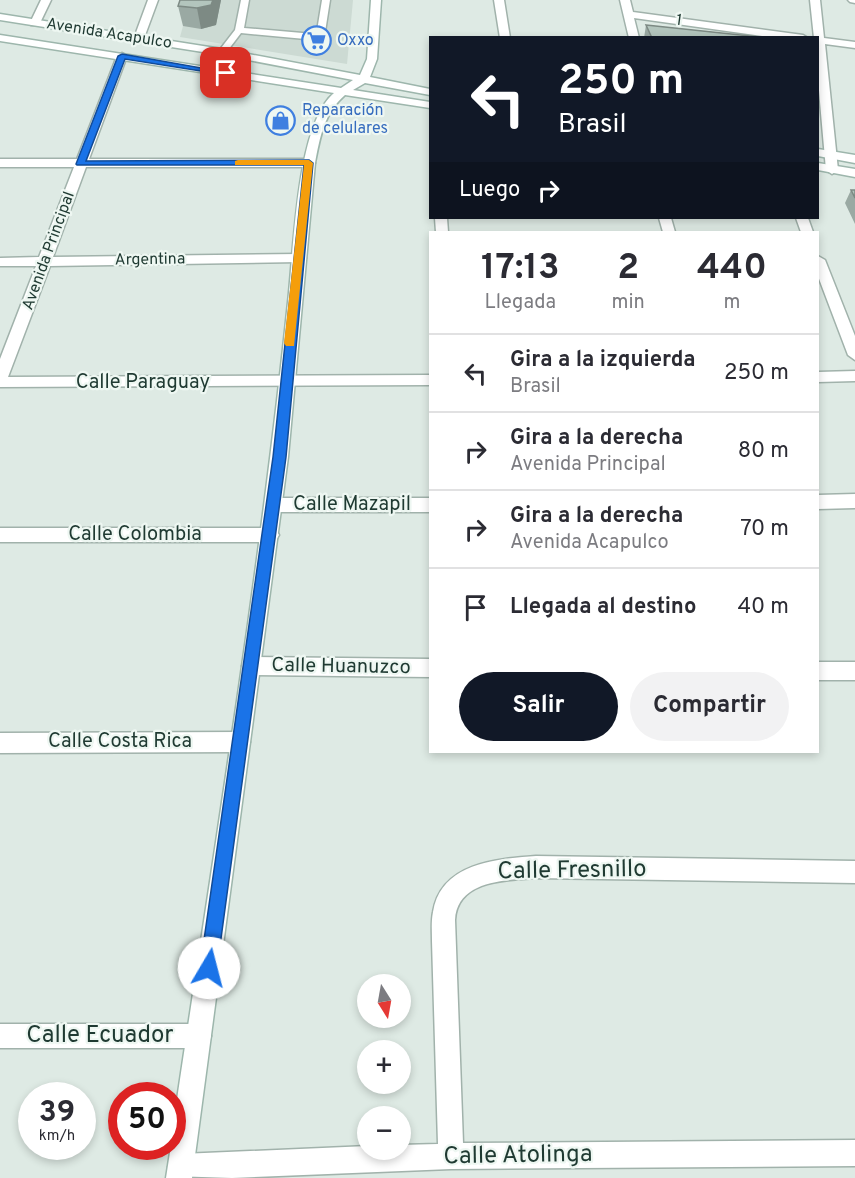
<!DOCTYPE html>
<html lang="es">
<head>
<meta charset="utf-8">
<style>
  body { margin:0; font-family:Overpass,sans-serif; background:#f2f2f3; color:#2b2b33; height:100vh; display:flex; flex-direction:column; font-size:22px; white-space:nowrap }
  * { box-sizing:border-box; margin:0 }
  p { font-size:20px; color:#7c7c81 }
  .icon { flex:none; width:33px; height:33px; fill:none; stroke:currentColor; stroke-width:2; stroke-linecap:round; stroke-linejoin:round }
  .map { position:relative; flex:1; overflow:hidden }
  .sheet { position:absolute; left:429px; top:231px; width:390px; height:522px; display:flex; flex-direction:column; background:#fff; border-radius:0px; box-shadow:0 3px 9px #0003 }
  .sheet>* { flex:none }
  .hud { position:absolute; left:429px; top:36px; width:390px; height:183px; border-radius:0px; box-shadow:0 3px 9px #0003; background:#111827; color:#fff; overflow:hidden }
  .needle { width:39px; rotate:169deg }
  .fabs { position:absolute; left:357px; top:974px; display:grid; gap:12px }
  .fabs a { display:grid; place-items:center; width:54px; height:54px; border-radius:50%; background:#fff; box-shadow:0 3px 9px #0003; font-size:30px }
  .speed { position:absolute; left:18px; top:1082px; display:flex; gap:12px; font-size:30px; font-weight:700; text-align:center }
  .speed>* { display:grid; place-content:center; width:78px; height:78px; border-radius:50%; background:#fff; box-shadow:0 3px 9px #0003; line-height:1 }
  .speed small { font-size:15px; font-weight:400 }
  .speed .limit { border:9px solid #d22; background:#fff; color:#111 }
  .pin { position:absolute; display:grid; place-items:center; width:51px; height:51px; color:#fff; margin:-26px; border-radius:12px; box-shadow:0 3px 9px #0006 }
  .me { position:absolute; width:66px; margin:-33px; rotate:8deg; stroke-linejoin:round; filter:drop-shadow(0 0 4px #0008) }
  .turn { display:flex; align-items:center; gap:21px; height:126px; padding:0 30px; font-size:27px }
  .turn .icon { width:78px; height:78px; stroke-width:2.5 }
  .turn b { display:block; font-size:42px; line-height:51px }
  .then { display:flex; align-items:center; height:57px; padding:0 30px; background:#0003; gap:12px; font-size:22px }
  .eta { display:flex; justify-content:space-evenly; align-items:center; height:102px; text-align:center }
  .eta b { font-size:36px; font-weight:700; line-height:42px }
  .primary-button { display:flex; gap:12px; margin-top:auto; padding:12px 30px }
  .primary-button a { flex:1; height:69px; border-radius:36px; background:#111827; color:#fff; font-size:24px; font-weight:700; line-height:69px; text-align:center }
  .primary-button a+a { background:#f2f2f3; color:#2b2b33 }
  ul { padding:0; list-style:none }
  li { display:flex; align-items:center; gap:18px; height:78px; padding:0 30px; border-top:2px solid #e1e1e2 }
  li div { flex:1 }
  li b { display:block; font-size:22px }
  li em { font-style:normal }
  .map>svg:first-child { display:block }
</style>
</head>
<body>
<div class="map">
<svg width="855" height="1178" viewBox="0 0 855 1178">
  <rect width="100%" height="100%" fill="#deeae4"/>
  <path fill="#ccdad3" d="M 190,0 L 353,0 L 347,64 L 180,37 Z"/>
  <g fill="none" stroke-linecap="round" stroke-linejoin="round">
    <defs>
      <path id="lane" d="M 241,0 L 249,0 L 244,28 L 314,34 L 317,31 L 322,0 L 330,0 L 325,32 L 316,40 L 241,33 L 225,54 L 219,54 L 218,52 L 235,30 Z"/>
      <path id="street" d="M 41,0 L 51,0 L 39,25 L 31,25 L 30,23 Z
        M 148,0 L 158,0 L 144,38 L 135,40 L 134,38 Z
        M 494,0 L 504,0 L 510,38 L 500,38 Z
        M 620,0 L 630,0 L 633,12 L 803,35 L 808,38 L 777,38 L 634,18 L 639,38 L 629,38 Z
        M 810,0 L 820,0 L 824,38 L 855,42 L 855,48 L 825,44 L 838,170 L 832,174 L 826,170 L 818,79 L 818,38 L 814,38 Z
        M 848,0 L 855,0 L 855,3 L 850,2 Z
        M 122,53 L 127,56 L 89,159 L 309,159 L 315,163 L 309,167 L 86,167 L 53,257 L 299,254 L 306,258 L 299,262 L 50,266 L 8,377 L 430,375 L 430,385 L 0,387 L 0,359 L 36,266 L 0,266 L 0,258 L 39,257 L 74,167 L 0,167 L 0,159 L 77,159 L 117,56 Z
        M 435,218 L 447,218 L 448,232 L 436,232 Z
        M 659,218 L 671,218 L 675,232 L 663,232 Z
        M 796,218 L 808,218 L 813,232 L 801,232 Z
        M 818,256 L 825,260 L 855,336 L 855,360 L 848,355 L 818,276 Z
        M 855,371 L 855,381 L 818,382 L 818,372 Z
        M 855,494 L 855,508 L 818,509 L 818,495 Z
        M 273,498 L 430,498 L 430,512 L 273,512 L 267,510 L 265,505 L 267,500 Z
        M 0,528 L 270,528 L 276,530 L 279,535 L 276,540 L 270,542 L 0,542 Z
        M 252,657 L 430,659 L 430,677 L 252,675 L 245,672 L 242,666 L 245,660 Z
        M 818,662 L 855,662 L 855,680 L 818,680 Z
        M 240,732 L 247,735 L 250,742 L 247,749 L 240,752 L 0,753 L 0,733 Z
        M 536,856 L 855,861 L 855,883 L 536,878 C 506,880 457,880 455,920 L 463,1143 L 855,1140 L 855,1166 L 451,1169 L 232,1178 L 172,1176 L 168,1167 L 172,1158 L 181,1154 L 368,1146 L 368,1149 L 400,1149 L 400,1145 L 438,1144 L 432,941 C 432,932 431,922 433,912 C 441,863 496,859 536,856 Z
        M 0,1024 L 199,1024 L 208,1027 L 211,1036 L 208,1045 L 199,1048 L 0,1048 Z"/>
      <path id="secondary" d="M 371,0 L 381,0 L 377,59 L 370,77 L 430,89 L 430,95 L 365,83 L 353,90 L 430,102 L 430,108 L 345,95 C 324,113 320,137 315,163 L 288,457 L 192,1178 L 166,1178 L 171,1146 L 172,1146 L 172,1133 C 213,856 259,580 288,302 C 294,251 296,125 334,93 L 0,41 L 0,35 L 341,88 L 353,80 L 222,55 L 0,20 L 0,14 L 222,49 L 360,75 L 367,59 Z
        M 818,149 L 855,155 L 855,163 L 818,156 Z
        M 818,163 L 855,169 L 855,177 L 818,170 Z"/>
    </defs>
    <use href="#lane" stroke="#a1b2ab" stroke-width="3"/>
    <use href="#street" stroke="#a1b2ab" stroke-width="3"/>
    <use href="#secondary" stroke="#9db6ac" stroke-width="3"/>
    <use href="#lane" fill="#fff" fill-rule="evenodd"/>
    <use href="#street" fill="#fff" fill-rule="evenodd"/>
    <use href="#secondary" fill="#fff" fill-rule="evenodd"/>
  </g>
  <path fill="#9aa9a3" d="M 180,0 L 221,0 L 216,25 L 201,29 L 183,26 L 178,6 Z
    M 646,25 L 768,38 L 644,38 Z
    M 851,190 L 855,190 L 855,224 L 845,203 Z
    M 612,218 L 644,218 L 643,219 L 613,219 Z"/>
  <path fill="#7d8a84" d="M 213,0 L 221,0 L 216,25 L 201,29 L 197,8 Z"/>
  <path fill="#b3c5bd" stroke="#7d8a84" stroke-width="1.5" d="M 180,0 L 213,0 L 211,5 L 197,8 L 178,6 Z
    M 646,25 L 768,38 L 652,38 Z
    M 851,190 L 855,190 L 855,198 Z"/>
  <path fill="#1a73e8" stroke="#114b97" stroke-width="1.5" d="M 122,54 L 230,73 L 226,75 L 125,59 L 86,161 L 309,160 L 313,163 L 286,457 L 217,968 L 215,974 L 209,976 L 202,974 L 200,968 L 273,457 L 304,165 L 77,165 L 76,164 L 118,56 Z"/>
  <path fill="#f59e0b" d="M 238,160 L 309,160 L 313,163 L 294,346 L 286,346 L 284,343 L 304,165 L 235,165 L 235,161 Z"/>
  <defs>
    <symbol id="supermarket-ring" viewBox="-11 -11 22 22"><circle r="9.5" fill="#eef7f2" stroke="#3f7fe0" stroke-width="1.5"/><path d="M-6-5.5h2.5l.6 2H6L4.5 2H-2.5L-4.4-4H-6ZM-1.5 3.2a1.3 1.3 0 1 0 .1 0ZM3 3.2a1.3 1.3 0 1 0 .1 0Z" fill="#3f7fe0"/></symbol>
    <symbol id="shop-ring" viewBox="-11 -11 22 22"><circle r="9.5" fill="#eef7f2" stroke="#3f7fe0" stroke-width="1.5"/><path d="M-5-2.5h2.3a2.7 3.5 0 0 1 5.4 0H5L5.5 6h-11ZM-1.5-2.5h3a1.5 2.3 0 0 0-3 0Z" fill="#3f7fe0"/></symbol>
  </defs>
  <g fill-rule="evenodd">
    <use href="#supermarket-ring" x="300" y="24" width="33" height="33"/>
    <use href="#shop-ring" x="264" y="104" width="33" height="33"/>
  </g>
  <g text-anchor="middle" dominant-baseline="central" stroke-width="4.5" stroke-linejoin="round" paint-order="stroke">
    <g font-size="16" fill="#1f3a32" stroke="#eef7f2">
      <text transform="translate(679 21) rotate(8)">1</text>
      <text transform="translate(109 34) rotate(9)">Avenida Acapulco</text>
      <text transform="translate(49 251) rotate(-70)">Avenida Principal</text>
      <text transform="translate(150 260) rotate(-1)">Argentina</text>
    </g>
    <g font-size="16" fill="#366cbe" stroke="#eef7f2" text-anchor="start">
      <text x="337" y="41">Oxxo</text>
      <text x="302" y="111">Reparación<tspan x="302" dy="18">de celulares</tspan></text>
    </g>
    <g font-size="20" fill="#1f3a32" stroke="#eef7f2">
      <text x="143" y="383">Calle Paraguay</text>
      <text x="352" y="505">Calle Mazapil</text>
      <text x="135" y="535">Calle Colombia</text>
      <text transform="translate(341 667) rotate(1)">Calle Huanuzco</text>
      <text x="120" y="742">Calle Costa Rica</text>
    </g>
    <g font-size="24" fill="#1f3a32" stroke="#eef7f2">
      <text transform="translate(572 871) rotate(-1)">Calle Fresnillo</text>
      <text x="100" y="1036">Calle Ecuador</text>
      <text transform="translate(518 1156) rotate(-1)">Calle Atolinga</text>
    </g>
  </g>
</svg>
<div class="fabs">
<a><svg class="needle" viewBox="-14 -14 28 28"><path d="M0-13l5 13h-10z" fill="#e53935"/><path d="M0 13l5-13h-10z" fill="#7c7c81"/></svg></a>
<a>+</a>
<a>−</a>
</div>
<div class="speed"><div>39<small>km/h</small></div><div class="limit">50</div></div>
<div class="pin" style="left:226px;top:73px;background:#d93025"><svg class="icon" aria-label="arrive" viewBox="0 0 24 24"><path d="M6 21V4h12l-3 4 3 4H6"/></svg></div>
<svg class="me" style="left:209px;top:968px" viewBox="-20 -20 40 40"><circle r="19" fill="#fff"/><path d="M0-13L10 11 0 6-10 11z" fill="#1a73e8"/></svg>
<div class="hud">
<div class="turn"><svg class="icon" aria-label="left" viewBox="0 0 24 24"><path d="M17 20v-9H6M10 6l-5 5 5 5"/></svg><div><b>250 m</b>Brasil</div></div>
<div class="then">Luego<svg class="icon" aria-label="right" viewBox="0 0 24 24"><path d="M7 20v-9h11M14 6l5 5-5 5"/></svg></div>
</div>
<section class="sheet">
<div class="eta">
<div><b>17:13</b><p>Llegada</p></div>
<div><b>2</b><p>min</p></div>
<div><b>440</b><p>m</p></div>
</div>
<ul>
<li><svg class="icon" aria-label="left" viewBox="0 0 24 24"><path d="M17 20v-9H6M10 6l-5 5 5 5"/></svg><div><b>Gira a la izquierda</b><p>Brasil</p></div><em>250 m</em></li>
<li><svg class="icon" aria-label="right" viewBox="0 0 24 24"><path d="M7 20v-9h11M14 6l5 5-5 5"/></svg><div><b>Gira a la derecha</b><p>Avenida Principal</p></div><em>80 m</em></li>
<li><svg class="icon" aria-label="right" viewBox="0 0 24 24"><path d="M7 20v-9h11M14 6l5 5-5 5"/></svg><div><b>Gira a la derecha</b><p>Avenida Acapulco</p></div><em>70 m</em></li>
<li><svg class="icon" aria-label="arrive" viewBox="0 0 24 24"><path d="M6 21V4h12l-3 4 3 4H6"/></svg><div><b>Llegada al destino</b></div><em>40 m</em></li>
</ul>
<div class="primary-button"><a>Salir</a><a>Compartir</a></div>
</section>
</div>
</body>
</html>
